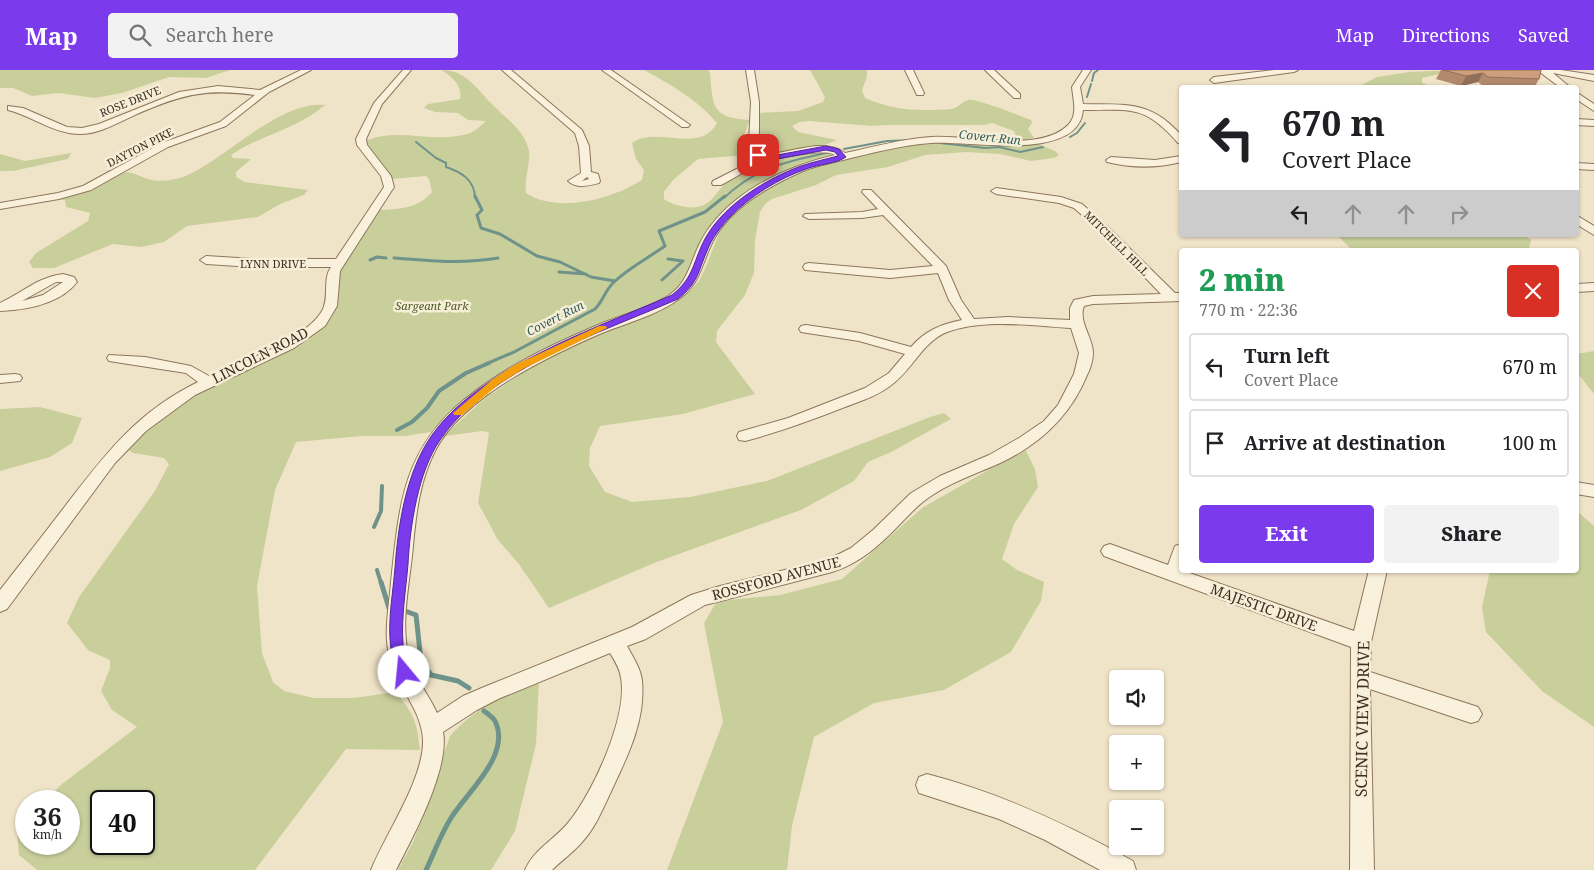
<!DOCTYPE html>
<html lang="en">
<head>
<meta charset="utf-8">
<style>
  body { margin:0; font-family:"Noto Serif",serif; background:#f2f2f2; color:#202124; height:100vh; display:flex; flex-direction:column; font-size:19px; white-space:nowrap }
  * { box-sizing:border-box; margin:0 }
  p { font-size:16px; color:#757577 }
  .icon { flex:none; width:28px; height:28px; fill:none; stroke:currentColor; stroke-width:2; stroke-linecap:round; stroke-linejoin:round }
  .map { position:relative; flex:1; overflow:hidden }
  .sheet { position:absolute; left:1179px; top:178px; width:400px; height:325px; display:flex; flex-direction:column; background:#fff; border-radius:5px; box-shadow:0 1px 4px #0004 }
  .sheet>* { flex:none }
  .banner { position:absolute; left:1179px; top:15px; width:400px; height:152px; border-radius:5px; box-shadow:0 1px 4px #0004; background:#fff; color:#202124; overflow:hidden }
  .fabs { position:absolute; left:1109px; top:600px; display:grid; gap:10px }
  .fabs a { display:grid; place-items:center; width:55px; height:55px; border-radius:5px; background:#fff; box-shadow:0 1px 4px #0004; font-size:25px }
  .speed { position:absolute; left:15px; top:720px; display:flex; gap:10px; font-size:25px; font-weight:700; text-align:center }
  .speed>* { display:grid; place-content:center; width:65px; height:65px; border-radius:50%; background:#fff; box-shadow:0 1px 4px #0004; line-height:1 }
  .speed small { font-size:12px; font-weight:400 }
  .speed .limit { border:2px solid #111; border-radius:8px; background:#fff; color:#111 }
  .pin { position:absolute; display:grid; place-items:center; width:42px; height:42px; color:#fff; margin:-21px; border-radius:10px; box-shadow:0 2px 8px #0006 }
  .me { position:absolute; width:55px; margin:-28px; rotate:343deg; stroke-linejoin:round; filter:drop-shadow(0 0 4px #0008) }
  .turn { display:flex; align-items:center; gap:18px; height:105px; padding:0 20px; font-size:22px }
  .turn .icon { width:65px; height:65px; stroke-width:2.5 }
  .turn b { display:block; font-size:35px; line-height:42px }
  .lanes { display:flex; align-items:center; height:48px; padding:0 20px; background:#0003; justify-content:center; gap:25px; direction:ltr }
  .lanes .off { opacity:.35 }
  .round { display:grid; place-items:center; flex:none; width:52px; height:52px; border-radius:5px; background:#f2f2f2 }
  .headline { display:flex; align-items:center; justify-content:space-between; height:85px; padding:0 20px }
  h1 { font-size:30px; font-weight:800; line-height:38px; color:#1e9e55 }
  .primary-button { display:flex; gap:10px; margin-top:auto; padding:10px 20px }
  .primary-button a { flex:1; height:58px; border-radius:5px; background:#7c3aed; color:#fff; font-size:20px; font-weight:800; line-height:58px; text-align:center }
  .primary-button a+a { background:#f2f2f2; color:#202124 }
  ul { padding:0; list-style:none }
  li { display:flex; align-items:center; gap:15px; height:68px; margin:0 10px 8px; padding:0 10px; border:2px solid #e0e0e0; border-radius:5px }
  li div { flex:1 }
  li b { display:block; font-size:19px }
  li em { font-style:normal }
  header { display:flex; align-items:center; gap:30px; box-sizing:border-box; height:70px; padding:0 25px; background:#7c3aed; color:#fff }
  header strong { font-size:24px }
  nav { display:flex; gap:28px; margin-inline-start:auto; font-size:18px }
  .search { width:350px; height:45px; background:#f2f2f2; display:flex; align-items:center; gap:12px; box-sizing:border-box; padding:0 18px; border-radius:5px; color:#757577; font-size:19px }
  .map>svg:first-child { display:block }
</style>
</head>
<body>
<header>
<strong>Map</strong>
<div class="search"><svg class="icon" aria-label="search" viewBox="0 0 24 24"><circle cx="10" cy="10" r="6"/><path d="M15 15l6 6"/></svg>Search here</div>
<nav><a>Map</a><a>Directions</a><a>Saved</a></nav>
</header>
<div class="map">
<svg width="1594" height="800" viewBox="0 0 1594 800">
  <rect width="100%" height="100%" fill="#f0e4c8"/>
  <path fill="#c9cf9b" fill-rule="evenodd" d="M 0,0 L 230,0 L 206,8 L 169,7 L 122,23 L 95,28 L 59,23 L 32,26 L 13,18 L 0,18 Z
    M 442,0 C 467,0 478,21 494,36 C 508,51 524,59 529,81 C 531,91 524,109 526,123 C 558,144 612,129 642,110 L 644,100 L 636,89 L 632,73 C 656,55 700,85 717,53 C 697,29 671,15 644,0 L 708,0 L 710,3 C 713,36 711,48 750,50 C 744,63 741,71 746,85 L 698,89 L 673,110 L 664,122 L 664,129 C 673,135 690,140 701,136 C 714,132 718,118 729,110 C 762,88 787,86 825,80 L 832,81 L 836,86 L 809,93 L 730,136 L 686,208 L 676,220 L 666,227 L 555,274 L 506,300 L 450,341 L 431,362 L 405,366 L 361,366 L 296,372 L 275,420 L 257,516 L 262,583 L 273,612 L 284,621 L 314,628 L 354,628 L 395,622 C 414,643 417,652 420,680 L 346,679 L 255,800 L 37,800 L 19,785 L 17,759 L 26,750 L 26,774 L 69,774 L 69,731 L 45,731 L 62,714 L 137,657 L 112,640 L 101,621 L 110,598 L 110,590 L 88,580 L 67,553 L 79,527 L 155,421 L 169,394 L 164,388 L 133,383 L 124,377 L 194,322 L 324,255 L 332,247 L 335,239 L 336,208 L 378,140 C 400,139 417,139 432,122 L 429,109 L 426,106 L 392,109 L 391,106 L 374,86 L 365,71 C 399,56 436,75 470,63 C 476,61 481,55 486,51 L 468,50 L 458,43 L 435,42 L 424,38 L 428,34 L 460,29 C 463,16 452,7 442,0 ZM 101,731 L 144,731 L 144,774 L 101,774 Z
    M 810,0 L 867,0 L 867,7 L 862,20 L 865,28 C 895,41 919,41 951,39 C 958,38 961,32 968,30 C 975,28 1021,46 1031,50 L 1032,53 L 1028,59 L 1034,68 L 1017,70 L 1014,61 L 992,53 L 985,55 L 887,55 L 872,56 L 809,51 L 800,52 L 792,56 L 798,62 L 837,70 C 824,77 776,89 763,83 C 760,81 760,80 758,77 L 760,51 L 759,43 L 798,41 L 823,32 L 825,27 Z
    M 1456,0 L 1422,8 L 1422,13 L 1433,17 L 1355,18 L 1377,7 L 1409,2 Z
    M 325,35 C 298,59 260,65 231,85 L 233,88 L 251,89 L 236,102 L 236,107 L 245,112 L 308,120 L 304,125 L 280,134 L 258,147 L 187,156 L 164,172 L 141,177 L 113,174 L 54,198 L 33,198 L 29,192 L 36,183 L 88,151 L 90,143 L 66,137 L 65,130 L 58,129 C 73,125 88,121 102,114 C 108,111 115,105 122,103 C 131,100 142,108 151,110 C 163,112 176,110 188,105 C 227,87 281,30 325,35 Z
    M 938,71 L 1036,73 L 1055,81 L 1059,85 L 1054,88 L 1031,91 L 1000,84 L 966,82 L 925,85 L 888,97 L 836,105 L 816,115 L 772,129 L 765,134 L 760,142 L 755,170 L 754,203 L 745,225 L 717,261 L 716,272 L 755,324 L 683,344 L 600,356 L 590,378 L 589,396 L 605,422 L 632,432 L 690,427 L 767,411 L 930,347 L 944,343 L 951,349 L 891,382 L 868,392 L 854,411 L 801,440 L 654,493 L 549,538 L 518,493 L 498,470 L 478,433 L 489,363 L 483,361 L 444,366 L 484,329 L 532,296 L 689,222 C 693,217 699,212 701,207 C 711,189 714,169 726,152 C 731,145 739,139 746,134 C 798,89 873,82 938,71 Z
    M 71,83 L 68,89 L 13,101 L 0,101 L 0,84 L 25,91 Z
    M 1337,165 L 1525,165 L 1531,170 L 1529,179 L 1526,180 L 1434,178 L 1416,180 L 1352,180 Z
    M 1594,281 L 1594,324 L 1576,301 L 1576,284 Z
    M 40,337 L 82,348 L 72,373 L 50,387 L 0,401 L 0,339 Z
    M 1025,379 L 1035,399 L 1038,417 L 1014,454 L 1002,489 L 1017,500 L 1044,512 L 1041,531 L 1011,582 L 944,620 L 874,633 L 814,667 L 792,756 L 787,800 L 667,800 L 723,652 L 704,553 L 717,531 L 780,525 L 842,509 L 922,438 Z
    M 1576,440 L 1594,456 L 1594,657 L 1542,621 L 1486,562 L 1482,537 L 1490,500 L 1576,500 Z
    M 539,610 L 536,674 L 515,761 L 491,800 L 398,800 L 414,770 L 450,666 C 477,636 503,626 539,610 Z"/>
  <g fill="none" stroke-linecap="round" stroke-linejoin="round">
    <path stroke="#6f938a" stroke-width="2" d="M 1092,11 L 1094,3 L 1098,0
      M 1087,27 L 1091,14
      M 1070,67 L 1077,63 L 1085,53
      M 416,72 L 436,88 L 446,93 L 446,97 C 461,102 475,110 475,128
      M 940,73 L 985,78 L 999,77 L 1020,82 L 1043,77
      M 844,79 L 887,71 L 913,70
      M 724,128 C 756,97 789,91 831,82"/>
    <path stroke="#6f938a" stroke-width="3" d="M 475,126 L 482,140 L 477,145 L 481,158 L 500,164 L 537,186 L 560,192 L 591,207 L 615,211
      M 394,188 C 429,191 463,194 498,188
      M 370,190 L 377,187 L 386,188
      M 559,202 L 586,204
      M 662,210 L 683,191 L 668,189
      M 486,294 L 514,282 L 595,239 C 603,231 605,221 613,213 C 627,199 648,188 665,176 L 659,161 L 705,142 L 725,126"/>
    <path stroke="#6f938a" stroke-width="4" d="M 397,360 L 412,352 L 427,338 L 439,321 L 466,303 L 489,293
      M 374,457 L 381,441 L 382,416
      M 377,500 L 381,513"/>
    <path stroke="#6f938a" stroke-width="5" d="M 381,512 L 389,538
      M 405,541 L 416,545 L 421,591 L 431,605 L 458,611 L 469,618
      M 426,800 C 434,783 441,764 451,748 C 466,723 512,685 495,651 C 493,647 488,644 484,641"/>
    <defs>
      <path id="minor" d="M 301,0 L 311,0 L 269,22 L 226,56 L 168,77 L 91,120 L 59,129 L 0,139 L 0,133 L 58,123 L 83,116 L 162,73 L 220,52 L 255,25 C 206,18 181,25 137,44 C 119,52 100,64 80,64 C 54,64 32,46 8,40 L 8,36 L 23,38 L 67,57 L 82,58 L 99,54 L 179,22 L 218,16 L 260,20 Z
        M 403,0 L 411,0 L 382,34 L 366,69 L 367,75 L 391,106 L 394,117 L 340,201 L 337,236 L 325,256 L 294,278 L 195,325 L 146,361 L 115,393 L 7,539 L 0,542 L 0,520 C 22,492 44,464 66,435 C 106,383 137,342 198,312 L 186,303 L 109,291 L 107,288 L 109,285 L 145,287 L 191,296 L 209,306 C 240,293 305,270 322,241 C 330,227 322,210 331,197 L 254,197 L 206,194 L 200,190 L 206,186 L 254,189 L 336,189 L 384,117 L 381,106 L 357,75 L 356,69 L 374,33 Z
        M 502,0 L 511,0 L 582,60 L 589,76 L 591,102 L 598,104 L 600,111 L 599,113 C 587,116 577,119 568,111 L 581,103 L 579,76 L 575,63 ZM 587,107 L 589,109 L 582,111 Z
        M 602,0 L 611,0 L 690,55 L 688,57 L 682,57 Z
        M 746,0 L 754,0 L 759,32 L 759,72 L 762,83 L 768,84 C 791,83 824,67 845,83 C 873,77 902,69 931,67 C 969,64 1041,84 1069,54 C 1078,44 1073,29 1072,17 L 1083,0 L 1091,0 L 1080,17 L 1083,34 C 1126,35 1150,30 1181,65 L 1181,74 L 1178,73 C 1144,34 1131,40 1083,40 C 1079,93 966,70 931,73 C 902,75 872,83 843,90 C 830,93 816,96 803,101 C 769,116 731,137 713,171 C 702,192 700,215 679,229 C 657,245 627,253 602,263 C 549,286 464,326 436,379 C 420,409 416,443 413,476 C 410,513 399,556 410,591 C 416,610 429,625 437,643 L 463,626 L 484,617 L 632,557 L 691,525 L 720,516 L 829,489 L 851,478 L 873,460 L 911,423 L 940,406 L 989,385 L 1019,368 L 1044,351 L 1058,335 L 1074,304 L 1079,283 L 1071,258 C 1032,256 985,248 947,262 C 922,272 912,301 890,316 C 877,326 861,331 845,337 C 812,350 779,362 745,371 L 739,370 L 737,366 L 739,362 L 788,348 L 865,318 L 889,303 L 905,284 L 859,271 L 801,262 L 799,259 L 801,256 L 806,255 L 860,263 L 911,277 C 925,261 941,254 962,250 L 949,230 L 938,203 L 890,208 L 805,200 L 803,197 L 805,194 L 809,193 L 890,200 L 933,196 L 883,145 L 862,148 L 809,149 L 803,146 L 805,144 L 862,142 L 878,139 L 862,122 L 863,120 L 871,120 L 946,196 L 961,230 L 974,249 L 1008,247 L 1070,250 L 1070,238 L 1074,230 L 1093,226 L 1161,224 L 1100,161 L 1074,138 L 1059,133 L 996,124 L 991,121 L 996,118 L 1061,127 L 1082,134 L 1108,157 L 1175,223 L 1181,223 L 1181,231 L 1093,234 L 1084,236 C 1078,252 1093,267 1093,283 C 1093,290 1090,300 1087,305 C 1070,347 1039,375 998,394 C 973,405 946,414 924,431 C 916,437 909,445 902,452 C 881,474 861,493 832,502 L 705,535 L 646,569 L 627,576 C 633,587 641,599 642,611 C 646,653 625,691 608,728 C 601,743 594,759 583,771 C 574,782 562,790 552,800 L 525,800 C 534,779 554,770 568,753 C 593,723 628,646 621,608 C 620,599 615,591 610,583 L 498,629 L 477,640 L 443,662 C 450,698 413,767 396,800 L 371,800 C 386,763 424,709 423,670 C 422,640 397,617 390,589 C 383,564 389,538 391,512 C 399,437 402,380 465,329 C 507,295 555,273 605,252 C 626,244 649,237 668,226 C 688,213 690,193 700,173 C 725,124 784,97 835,85 C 826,78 783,87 770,90 C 757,93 733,109 721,115 L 713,115 L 712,113 L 713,111 L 758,88 L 753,85 L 749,72 L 751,32 Z
        M 905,0 L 913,0 L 924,23 L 923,25 L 917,25 Z
        M 985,0 L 994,0 L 1020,24 L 1020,28 L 1014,28 Z
        M 1274,0 L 1298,0 L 1294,2 L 1214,13 L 1210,10 L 1214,7 Z
        M 1541,0 L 1561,0 L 1594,5 L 1594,11 L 1553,3 L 1571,18 L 1561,18 L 1541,3 Z
        M 1576,22 L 1594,34 L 1594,41 L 1576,29 Z
        M 1576,49 L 1594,50 L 1594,56 L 1576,55 Z
        M 1181,86 L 1181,92 C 1158,98 1131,98 1107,92 L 1106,90 L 1111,87 L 1155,90 Z
        M 1576,93 L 1594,94 L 1594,100 L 1576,99 Z
        M 1576,145 L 1594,156 L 1594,165 L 1576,154 Z
        M 63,204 L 74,207 L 77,212 C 60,234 26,240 0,241 L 0,233 C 22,223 38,207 63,204 ZM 56,212 L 63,212 L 43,225 L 22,231 Z
        M 1594,213 L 1594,221 L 1576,222 L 1576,214 Z
        M 15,304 L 20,305 L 22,308 L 20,311 L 0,313 L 0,305 Z
        M 1576,412 L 1594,415 L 1594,427 L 1576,424 Z
        M 1110,474 L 1168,495 L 1175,476 L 1181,474 L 1181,500 L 1354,561 L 1369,500 L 1387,500 L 1371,572 L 1370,602 L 1478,637 L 1482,644 L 1478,651 L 1471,653 L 1370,619 L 1374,800 L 1350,800 L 1351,577 L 1104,486 L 1101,481 L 1104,476 Z
        M 927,704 C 1000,723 1067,754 1133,791 L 1136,800 L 1100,800 L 1045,770 L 999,749 L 919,723 L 916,715 L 919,707 Z"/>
    </defs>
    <use href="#minor" stroke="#8d765c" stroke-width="2"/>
    <use href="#minor" fill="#faf1dc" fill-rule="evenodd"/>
  </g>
  <path fill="#b2896c" d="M 1441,0 L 1541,0 L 1539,9 L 1534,18 L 1483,16 L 1478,12 L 1461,16 L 1436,9 Z"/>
  <path fill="#916f58" d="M 1483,3 L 1478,12 L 1461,16 L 1466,6 Z"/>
  <path fill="#cf9f7d" stroke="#916f58" d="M 1443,0 L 1541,0 L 1539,9 L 1488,7 L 1483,3 L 1466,6 Z"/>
  <path fill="#7c3aed" stroke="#51269a" d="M 826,76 L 839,79 L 846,87 C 836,94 819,94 806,99 C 780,108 750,126 731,146 C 721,156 712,168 707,181 C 698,202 698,213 678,229 C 602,262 488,299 440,370 C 418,402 410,456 408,494 C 406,519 401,548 403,573 C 403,582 408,593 411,602 L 409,606 L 404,608 L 399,606 C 383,573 392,534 395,498 C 398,455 406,404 430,368 C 477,298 597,258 672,225 C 695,207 693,190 706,167 C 725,134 766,109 801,96 C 813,92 826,89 838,86 L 835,82 L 826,80 L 772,90 L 756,87 L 756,84 L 772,86 Z"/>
  <path fill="#f59e0b" d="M 599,256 L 606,256 L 607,258 L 523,299 L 499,314 L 462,345 L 454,345 L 453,343 L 492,310 L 515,295 Z"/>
  <g text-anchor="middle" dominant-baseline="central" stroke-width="5" stroke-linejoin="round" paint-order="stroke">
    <g font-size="11" fill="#3d2e20" stroke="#f7eed8">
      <text transform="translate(130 31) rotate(-22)">ROSE DRIVE</text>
      <text transform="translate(140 77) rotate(-27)">DAYTON PIKE</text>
      <text transform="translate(1117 173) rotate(45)">MITCHELL HILL</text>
      <text x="273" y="193">LYNN DRIVE</text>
    </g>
    <g font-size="11" font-style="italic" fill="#4d5a26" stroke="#f7eed8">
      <text x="432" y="235">Sargeant Park</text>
    </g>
    <g font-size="12" font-style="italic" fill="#2f5d5a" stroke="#f7eed8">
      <text transform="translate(990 67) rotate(6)">Covert Run</text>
      <text transform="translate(555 248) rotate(-27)">Covert Run</text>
    </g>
    <g font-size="14" fill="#3d2e20" stroke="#f7eed8">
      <text transform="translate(260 285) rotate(-27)">LINCOLN ROAD</text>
      <text transform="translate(776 508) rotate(-15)">ROSSFORD AVENUE</text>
      <text transform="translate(1264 537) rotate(20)">MAJESTIC DRIVE</text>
    </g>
    <g font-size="16" fill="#3d2e20" stroke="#f7eed8">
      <text transform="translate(1362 649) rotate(-89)">SCENIC VIEW DRIVE</text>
    </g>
  </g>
</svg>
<div class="fabs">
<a><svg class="icon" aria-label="sound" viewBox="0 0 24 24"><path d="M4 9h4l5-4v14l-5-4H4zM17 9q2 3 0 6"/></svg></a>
<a>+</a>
<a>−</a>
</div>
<div class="speed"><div>36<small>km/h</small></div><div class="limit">40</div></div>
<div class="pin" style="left:758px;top:85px;background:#d93025"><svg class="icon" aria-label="arrive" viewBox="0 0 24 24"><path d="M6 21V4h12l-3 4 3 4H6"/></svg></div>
<svg class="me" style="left:404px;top:602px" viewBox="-20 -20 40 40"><circle r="19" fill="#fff"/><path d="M0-13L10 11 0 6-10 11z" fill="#7c3aed"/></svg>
<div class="banner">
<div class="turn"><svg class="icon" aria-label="left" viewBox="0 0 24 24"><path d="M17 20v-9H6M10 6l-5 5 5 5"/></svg><div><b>670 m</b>Covert Place</div></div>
<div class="lanes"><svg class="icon" aria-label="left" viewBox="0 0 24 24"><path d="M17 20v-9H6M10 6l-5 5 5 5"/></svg><svg class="icon off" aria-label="ahead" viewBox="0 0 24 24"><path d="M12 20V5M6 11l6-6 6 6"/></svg><svg class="icon off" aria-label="ahead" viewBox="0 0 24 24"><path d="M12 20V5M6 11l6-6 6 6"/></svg><svg class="icon off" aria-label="right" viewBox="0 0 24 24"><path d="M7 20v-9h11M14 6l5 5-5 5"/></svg></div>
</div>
<section class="sheet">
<div class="headline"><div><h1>2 min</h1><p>770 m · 22:36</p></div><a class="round" style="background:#d93025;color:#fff"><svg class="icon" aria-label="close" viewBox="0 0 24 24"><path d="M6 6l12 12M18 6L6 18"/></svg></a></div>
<ul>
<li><svg class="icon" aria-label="left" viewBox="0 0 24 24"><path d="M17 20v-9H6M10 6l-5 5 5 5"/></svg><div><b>Turn left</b><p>Covert Place</p></div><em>670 m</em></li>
<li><svg class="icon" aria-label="arrive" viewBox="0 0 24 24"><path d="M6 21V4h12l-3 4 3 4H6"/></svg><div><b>Arrive at destination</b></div><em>100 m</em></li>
</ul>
<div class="primary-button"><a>Exit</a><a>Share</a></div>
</section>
</div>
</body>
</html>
